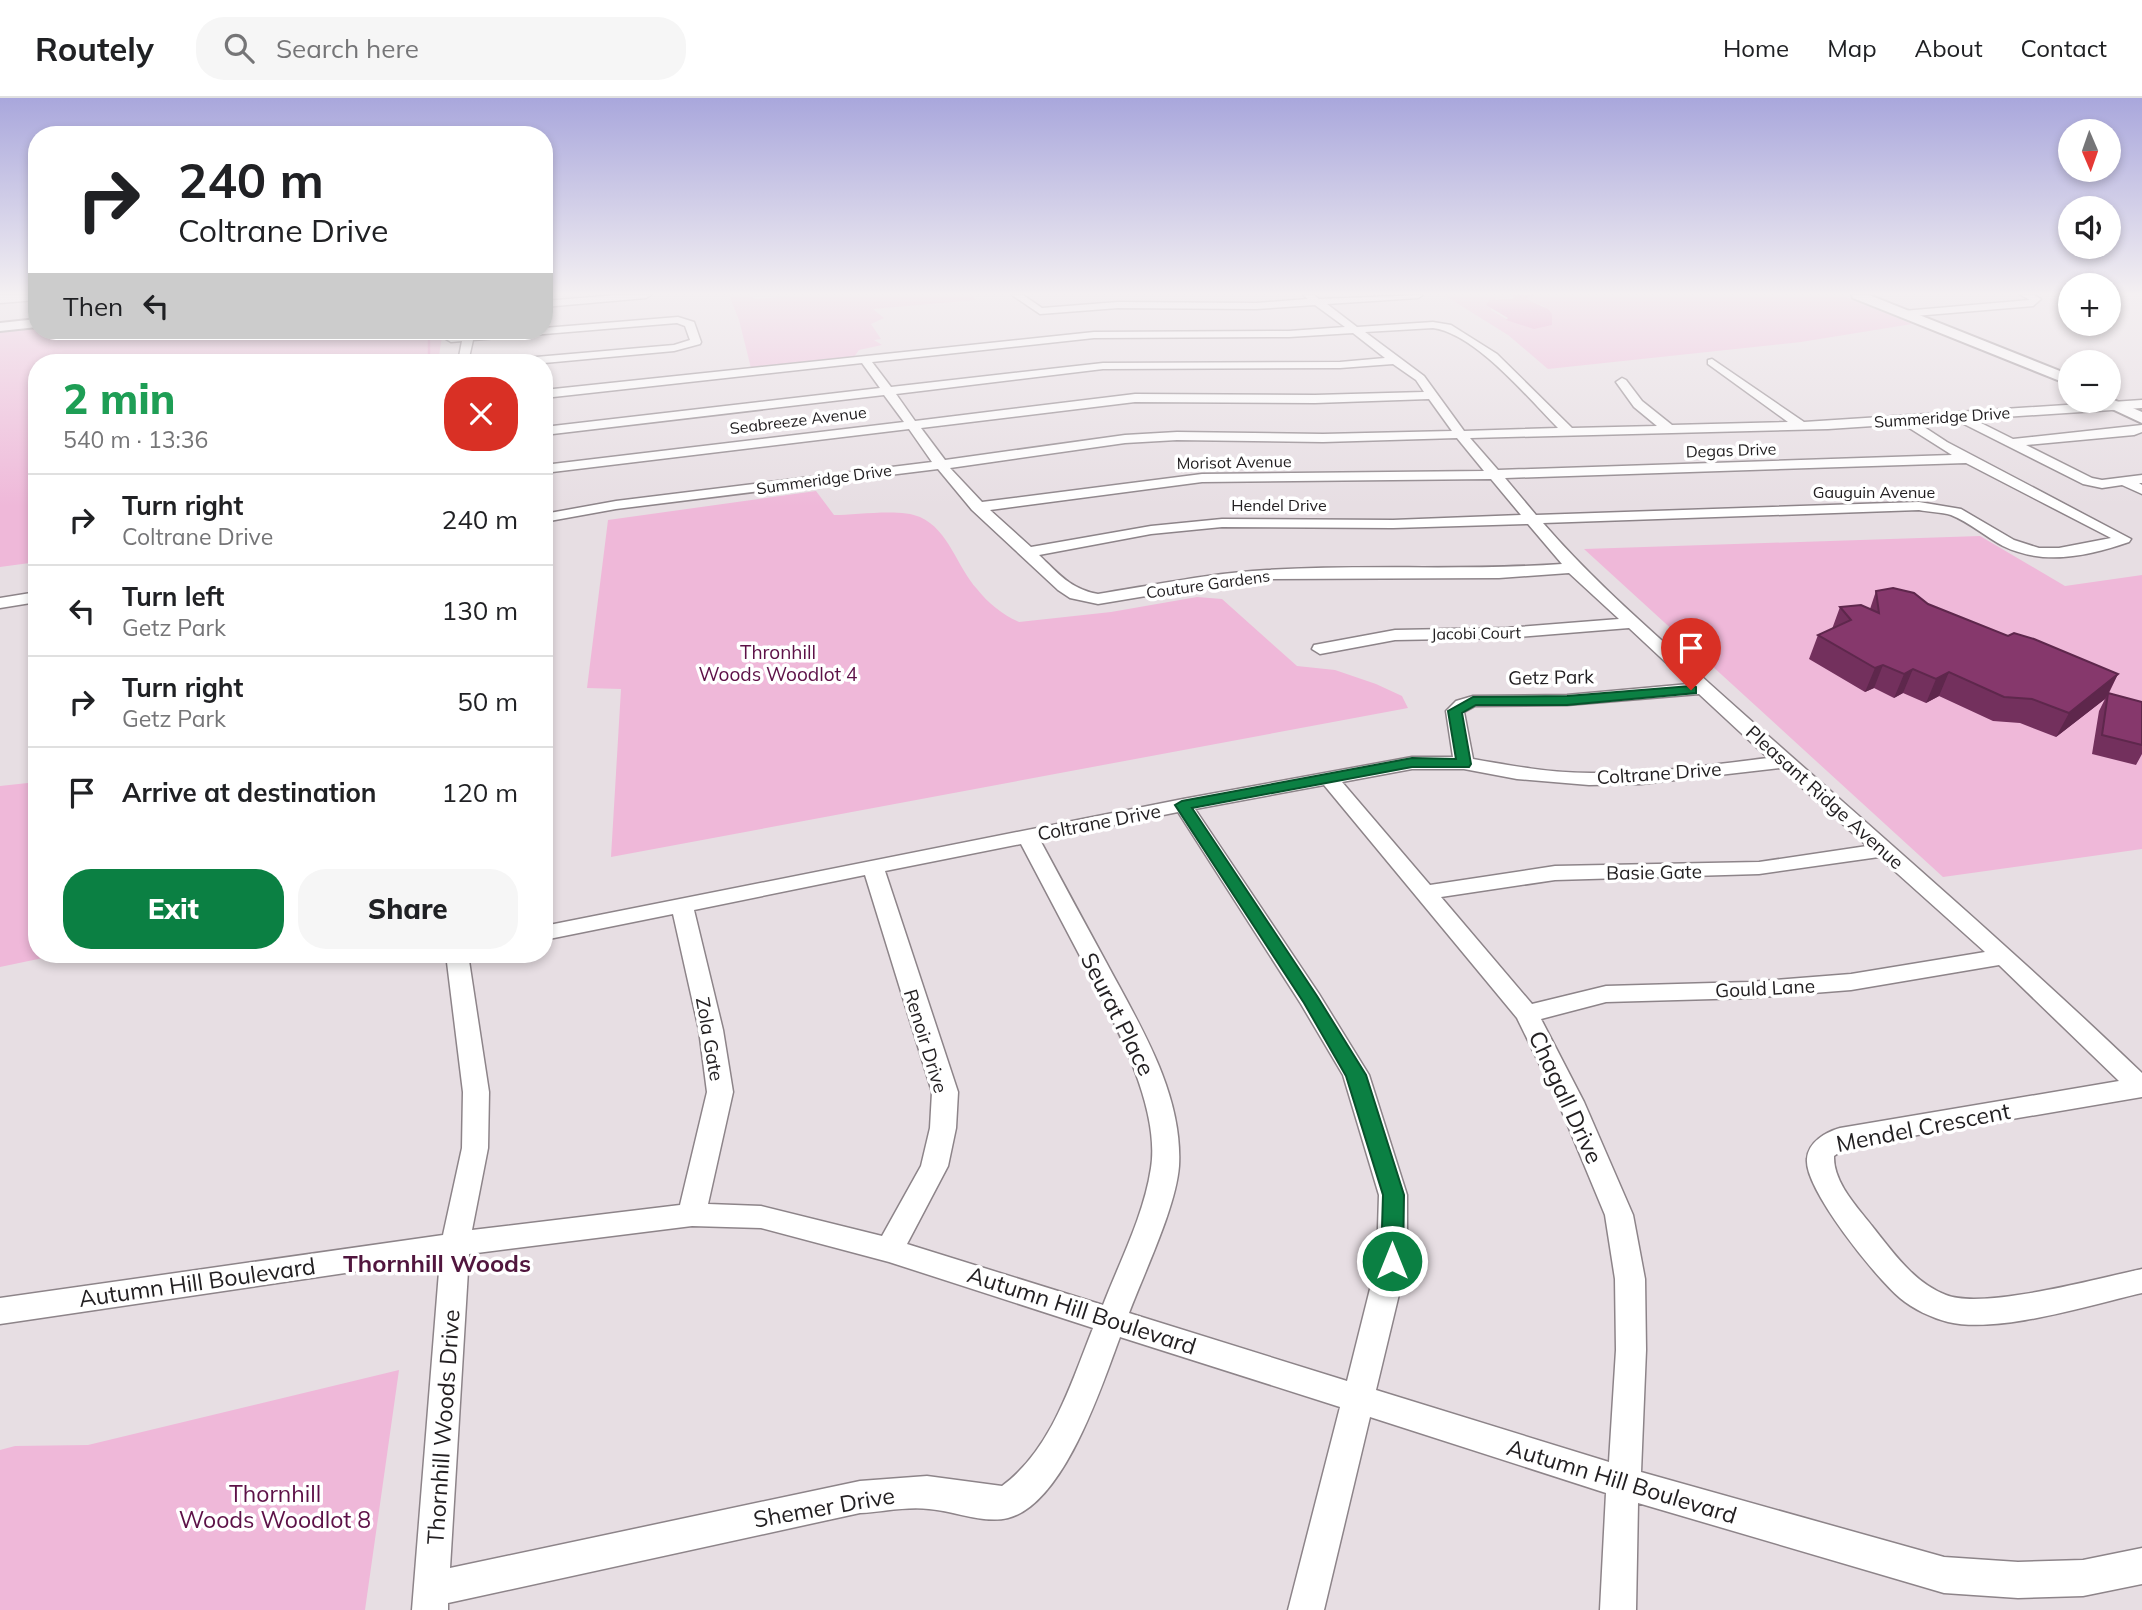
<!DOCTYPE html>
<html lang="en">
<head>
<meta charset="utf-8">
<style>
  body { margin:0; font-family:Mulish,sans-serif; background:#f6f6f6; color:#202124; height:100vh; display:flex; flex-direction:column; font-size:26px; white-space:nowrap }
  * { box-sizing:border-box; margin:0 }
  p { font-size:23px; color:#757577 }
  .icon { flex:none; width:38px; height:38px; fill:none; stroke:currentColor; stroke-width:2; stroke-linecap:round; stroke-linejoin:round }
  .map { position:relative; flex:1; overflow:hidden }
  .sheet { position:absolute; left:28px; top:256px; width:525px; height:609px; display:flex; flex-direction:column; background:#fff; border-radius:28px; box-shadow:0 4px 10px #0003 }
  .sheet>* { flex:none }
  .top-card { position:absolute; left:28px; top:28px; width:525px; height:214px; border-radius:28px; box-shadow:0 4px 10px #0003; background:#fff; color:#202124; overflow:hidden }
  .needle { width:46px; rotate:178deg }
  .controls { position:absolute; left:2058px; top:21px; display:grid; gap:14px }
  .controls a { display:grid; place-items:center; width:63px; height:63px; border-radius:50%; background:#fff; box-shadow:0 4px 10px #0003; font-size:35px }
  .pin { position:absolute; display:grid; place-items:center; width:60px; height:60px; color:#fff; margin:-72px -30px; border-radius:50% 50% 50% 0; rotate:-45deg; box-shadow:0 0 7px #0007 }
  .pin .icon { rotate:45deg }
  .me { position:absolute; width:77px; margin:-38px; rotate:0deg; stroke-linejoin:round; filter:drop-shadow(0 0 5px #0008) }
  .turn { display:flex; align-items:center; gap:24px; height:147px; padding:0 35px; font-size:32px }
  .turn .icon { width:91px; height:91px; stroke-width:2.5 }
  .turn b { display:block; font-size:49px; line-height:60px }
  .then { display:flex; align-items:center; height:66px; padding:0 35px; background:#0003; gap:14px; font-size:26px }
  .round { display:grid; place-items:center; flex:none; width:74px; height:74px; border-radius:28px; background:#f6f6f6 }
  .headline { display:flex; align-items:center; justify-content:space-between; height:119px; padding:0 35px }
  h1 { font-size:42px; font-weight:800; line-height:52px; color:#1e9e55 }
  .button { display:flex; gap:14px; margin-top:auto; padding:14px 35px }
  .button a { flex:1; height:80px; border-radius:28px; background:#0b8043; color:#fff; font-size:28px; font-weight:800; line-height:80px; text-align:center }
  .button a+a { background:#f6f6f6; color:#202124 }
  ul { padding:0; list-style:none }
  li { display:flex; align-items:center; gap:21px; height:91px; padding:0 35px; border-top:2px solid #e0e0e0 }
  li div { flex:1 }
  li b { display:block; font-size:26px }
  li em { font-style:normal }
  header { display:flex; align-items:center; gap:42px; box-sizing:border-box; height:98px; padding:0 35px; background:#fff; border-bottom:2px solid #e0e0e0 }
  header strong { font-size:33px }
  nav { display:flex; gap:38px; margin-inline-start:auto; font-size:24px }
  .search { width:490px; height:63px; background:#f6f6f6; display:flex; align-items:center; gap:18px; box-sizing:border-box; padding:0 24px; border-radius:28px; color:#757577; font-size:26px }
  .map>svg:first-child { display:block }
</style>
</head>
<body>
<header>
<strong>Routely</strong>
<div class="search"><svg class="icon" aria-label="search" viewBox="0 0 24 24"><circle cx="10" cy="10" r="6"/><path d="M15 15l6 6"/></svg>Search here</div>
<nav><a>Home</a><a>Map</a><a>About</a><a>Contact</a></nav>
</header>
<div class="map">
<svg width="2142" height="1512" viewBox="0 0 2142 1512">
  <rect width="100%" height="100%" fill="#e7dee3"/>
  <path fill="#efb8d9" d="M 729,197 L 751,197 L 754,201 L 808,197 L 971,197 L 975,202 L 873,211 L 884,220 L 871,226 L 881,241 L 874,242 L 882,247 L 859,252 L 854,259 L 751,270 L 739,222 Z
    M 1444,197 L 1512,197 L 1515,199 L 1495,201 L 1491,212 L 1508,222 L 1532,229 L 1550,221 L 1544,208 L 1525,201 L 1535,197 L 1842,197 L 1912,226 L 1801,244 L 1548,271 L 1508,237 Z
    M 37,228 L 37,233 L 443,233 L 438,264 L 37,264 L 37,464 L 0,469 L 0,232 Z
    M 816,393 L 834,417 C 856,417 901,410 920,419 C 949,432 957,469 977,491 C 988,505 1003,517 1019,524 L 1111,514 L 1197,499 L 1222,501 L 1297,568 L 1335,572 L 1376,586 L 1402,598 L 1408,610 L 611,759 L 621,591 L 587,590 L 608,422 Z
    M 1980,438 L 2065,488 L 2142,477 L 2142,751 L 1943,779 L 1584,451 Z
    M 37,684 L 37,856 L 62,856 L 0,869 L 0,688 Z
    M 399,1272 L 365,1512 L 0,1512 L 0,1352 L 15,1348 L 88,1347 Z"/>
  <path fill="#eb94ca" d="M 1512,197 L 1535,197 L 1526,201 L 1548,211 L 1552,216 L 1552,227 L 1534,231 L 1506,222 L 1508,220 L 1486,207 L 1490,202 L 1512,201 L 1514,199 Z"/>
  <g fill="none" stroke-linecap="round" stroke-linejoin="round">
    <path stroke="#eb94ca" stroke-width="2.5" d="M 407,233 L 407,236
      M 429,240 L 429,264"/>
    <defs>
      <path id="minor" d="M 617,197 L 651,197 L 646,200 L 544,209 L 544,203 Z
        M 1012,197 L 1023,197 L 1042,210 L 1118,204 L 1256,205 L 1308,201 L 1303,197 L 1314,197 L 1319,201 L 1423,197 L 1418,200 L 1327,206 L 1357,229 L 1433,224 L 1451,227 L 1497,256 L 1572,330 L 1657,328 L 1634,309 L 1616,284 L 1622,280 L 1626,282 L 1642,303 L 1672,327 L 1788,324 L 1708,266 L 1708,262 L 1712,261 L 1804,324 L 2142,302 L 2142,310 L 1973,321 L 2013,341 L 2142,327 L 2142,334 L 2134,337 L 2026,347 L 2092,380 L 2102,382 L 2142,377 L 2142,385 L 2139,385 L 2142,387 L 2142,396 L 2122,387 L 2102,390 L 2083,386 L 1956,322 L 1918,325 L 1947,344 L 2131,441 L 2129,444 C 2088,458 2044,468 2003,448 C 1986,439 1969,424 1951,417 C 1941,414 1929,414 1919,412 L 1543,425 C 1594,484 1653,534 1710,586 C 1854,715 2002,841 2142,975 L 2142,999 L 1847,1049 L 1834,1058 C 1833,1084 1857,1109 1872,1128 C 1892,1153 1914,1185 1946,1197 C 1983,1212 2100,1180 2142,1171 L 2142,1195 C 2090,1207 1999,1236 1948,1224 C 1932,1220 1913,1211 1900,1200 C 1877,1181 1804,1091 1807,1061 C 1808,1044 1826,1034 1840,1030 L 2119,983 L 1999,867 L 1851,892 L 1749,900 L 1606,904 L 1541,921 L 1584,1004 L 1633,1117 L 1645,1181 L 1646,1252 L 1641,1374 L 1944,1459 L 2018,1464 L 2083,1462 L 2142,1450 L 2142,1486 L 2083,1498 L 2018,1500 L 1944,1495 L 1638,1405 L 1636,1512 L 1600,1512 L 1606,1395 L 1370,1319 L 1324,1512 L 1288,1512 L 1340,1309 L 1120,1239 C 1102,1287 1064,1406 1008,1420 C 984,1426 954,1413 929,1411 C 907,1408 882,1414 860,1415 L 448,1505 L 448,1512 L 412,1512 L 440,1161 L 0,1226 L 0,1200 L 443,1137 L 462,1050 L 463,994 L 446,856 L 468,856 L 489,994 L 488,1050 L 472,1132 L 680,1107 L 707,994 L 699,932 L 673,816 L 544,842 L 544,828 L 1183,701 L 1412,659 L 1453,659 L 1446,613 L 1456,603 L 1473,598 L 1567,597 L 1689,586 L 1629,530 L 1506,540 L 1395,542 L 1320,556 L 1312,551 L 1314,547 L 1395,532 L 1506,530 L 1619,521 L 1569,475 L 1499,480 L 1270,481 L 1230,484 L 1098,506 L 1070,500 L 1058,492 L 972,412 L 938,371 L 616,411 L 544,424 L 544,416 L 616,403 L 932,364 L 909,331 L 544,375 L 544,367 L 904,324 L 884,297 L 544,337 L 544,329 L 880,290 L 862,265 L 544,300 L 544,292 L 1094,234 L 1289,233 L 1345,229 L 1315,207 L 1256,211 L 1118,210 L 1040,216 ZM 1433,230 C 1476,236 1528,300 1558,330 L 1464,333 L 1424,278 L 1365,234 ZM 1353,235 L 1385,260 L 1340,264 L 1103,265 L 891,289 L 872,264 L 1094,240 L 1289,239 ZM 1393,266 L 1416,282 L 1424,294 L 1315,297 L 1135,296 L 915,323 L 896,296 L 1103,271 L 1340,270 ZM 1429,301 L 1452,333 L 1323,336 L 1177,334 L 1125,337 L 945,362 L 921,330 L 1135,304 L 1315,305 ZM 1903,326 L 1952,357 L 1498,372 L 1470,340 L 1828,331 ZM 1457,340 L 1484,373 L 1202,376 L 982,404 L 950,370 L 1125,345 L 1177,342 L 1323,344 ZM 1966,365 L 2111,440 L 2059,450 L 2039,450 L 2014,442 L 1961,411 L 1919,404 L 1536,417 L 1505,380 ZM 1491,381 L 1521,417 L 1393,422 L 1222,421 L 1151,428 L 1031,449 L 990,412 L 1202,384 ZM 1528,426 L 1562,466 C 1464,473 1365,466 1267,472 C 1211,475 1154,487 1098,496 C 1070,491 1058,475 1039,457 L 1151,436 L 1222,429 L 1393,430 ZM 1699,596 L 1768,660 C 1710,667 1650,676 1591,675 C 1551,675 1512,668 1473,661 L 1464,614 L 1475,608 L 1567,607 ZM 1780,670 L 1867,748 L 1759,764 L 1555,768 L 1430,787 L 1342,684 L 1412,671 L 1464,671 L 1517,681 L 1589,687 L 1641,686 ZM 1324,687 L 1517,920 L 1558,1004 L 1605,1117 L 1615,1181 L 1616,1252 L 1609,1364 L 1376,1292 L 1407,1163 L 1407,1097 L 1369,977 L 1319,896 L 1195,711 ZM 1178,714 L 1301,906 L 1343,977 L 1379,1097 L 1377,1163 L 1347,1283 L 1129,1215 C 1144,1175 1176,1109 1179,1068 C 1183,995 1139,926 1106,864 C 1084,824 1062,783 1040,742 ZM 1021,746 C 1041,784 1061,822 1081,860 C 1110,916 1161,1006 1151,1070 C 1144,1117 1120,1163 1103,1207 L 907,1146 L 948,1068 L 956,1030 L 958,994 L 885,773 ZM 1879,759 L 1985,854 L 1851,876 L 1749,884 L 1606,888 L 1532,906 L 1441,799 L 1555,782 L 1759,776 ZM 865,777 L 932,994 L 930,1030 L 921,1068 L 882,1138 L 761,1108 L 708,1106 L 733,994 L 723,932 L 694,812 ZM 692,1128 L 761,1130 L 889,1164 L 1093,1230 C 1071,1285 1052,1351 1002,1388 L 927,1378 L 860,1383 L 450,1470 L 469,1156 Z
        M 2021,197 L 2034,197 L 2041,201 L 2033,208 L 1903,219 L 1898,216 L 1903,213 L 2030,202 Z
        M 678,219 L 694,224 L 701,244 L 700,246 L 674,253 L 544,265 L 507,264 L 513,261 L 674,247 L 690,242 L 685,228 L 677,225 L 473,242 L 468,264 L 458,264 L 462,243 L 451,244 L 446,241 L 463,237 L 464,233 L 474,233 L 474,236 L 544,233 L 544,230 Z
        M 37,494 L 37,504 L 0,510 L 0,500 Z"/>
      <path id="major" d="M 1852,197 L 1869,197 L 2070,277 L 2070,287 L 1853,200 Z
        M 37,221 L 37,229 L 0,233 L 0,225 Z
        M 2109,300 L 2142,314 L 2142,325 L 2095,303 L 2109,303 Z"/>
      <path id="highway" d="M 0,197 L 37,197 L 37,202 L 0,205 Z"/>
    </defs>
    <use href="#minor" stroke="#8d8489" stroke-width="3"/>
    <use href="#major" stroke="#8d8489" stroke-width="4"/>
    <use href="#highway" stroke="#8d8489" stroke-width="3"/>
    <use href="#minor" fill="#fff" fill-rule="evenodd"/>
    <use href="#major" fill="#fff" fill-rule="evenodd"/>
    <use href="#highway" fill="#fff" fill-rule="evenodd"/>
  </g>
  <path fill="#73305d" d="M 1876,493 L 1928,506 L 2008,538 L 2118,576 L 2109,595 L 2142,604 L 2142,656 L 2136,667 L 2092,656 L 2099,613 L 2105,601 L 2056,639 L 2020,625 L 1993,623 L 1939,598 L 1926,605 L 1903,595 L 1894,600 L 1874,590 L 1865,594 L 1809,561 L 1818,537 L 1832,531 L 1840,509 L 1870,511 Z"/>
  <path fill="#5e274c" d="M 1883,567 L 1874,590 L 1865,594 L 1875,570 Z
    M 1913,571 L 1903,595 L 1894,600 L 1904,576 Z
    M 1949,574 L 1939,598 L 1926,605 L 1936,581 Z
    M 2118,576 L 2105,601 L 2056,639 L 2069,615 Z"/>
  <path fill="#86386c" stroke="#5e274c" stroke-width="2" d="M 1893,490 L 1914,495 L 1928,506 L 2008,538 L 2014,535 L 2034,541 L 2118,576 L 2069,615 L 2032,601 L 2004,599 L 1949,574 L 1936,581 L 1913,571 L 1904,576 L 1883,567 L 1875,570 L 1818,537 L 1851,522 L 1840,509 L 1861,507 L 1879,515 L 1876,493 Z
    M 2108,595 L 2142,604 L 2142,647 L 2102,637 Z"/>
  <linearGradient id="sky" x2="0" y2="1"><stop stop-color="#a9a7dc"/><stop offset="0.48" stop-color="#f4f0f2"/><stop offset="1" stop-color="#f4f0f2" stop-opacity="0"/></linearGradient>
  <rect width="2142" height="408" fill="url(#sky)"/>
  <path fill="#0b8043" stroke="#07532c" stroke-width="2" d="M 1691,588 L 1696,589 L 1696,595 L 1567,607 L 1476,607 L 1462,615 L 1471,666 L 1469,669 L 1412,669 L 1192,710 L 1317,898 L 1366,977 L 1404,1097 L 1403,1163 L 1400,1169 L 1392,1172 L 1384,1169 L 1381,1163 L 1383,1097 L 1346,978 L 1304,905 L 1175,707 L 1182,703 L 1412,660 L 1456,661 L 1448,613 L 1473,599 L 1567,598 Z"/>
  <g text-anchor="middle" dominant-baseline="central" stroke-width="7" stroke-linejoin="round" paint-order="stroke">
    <g font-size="16" fill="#232022" stroke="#fff">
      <text transform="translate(1942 319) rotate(-4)">Summeridge Drive</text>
      <text transform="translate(798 322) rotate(-7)">Seabreeze Avenue</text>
      <text transform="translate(1731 352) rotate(-2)">Degas Drive</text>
      <text transform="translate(1234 364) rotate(-1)">Morisot Avenue</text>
      <text transform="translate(824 381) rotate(-8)">Summeridge Drive</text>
      <text x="1874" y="394">Gauguin Avenue</text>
      <text x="1279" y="407">Hendel Drive</text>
      <text transform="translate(1208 486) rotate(-8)">Couture Gardens</text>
      <text transform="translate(1476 535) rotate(-1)">Jacobi Court</text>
    </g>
    <g font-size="19" fill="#5d1147" stroke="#fff">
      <text x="778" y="554">Thronhill<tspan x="778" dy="22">Woods Woodlot 4</tspan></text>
    </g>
    <g font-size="19" fill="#232022" stroke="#fff">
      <text transform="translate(1551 579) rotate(-1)">Getz Park</text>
      <text transform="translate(1659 675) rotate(-4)">Coltrane Drive</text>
      <text transform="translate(1825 699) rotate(42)">Pleasant Ridge Avenue</text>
      <text transform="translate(1099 724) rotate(-11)">Coltrane Drive</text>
      <text transform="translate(1654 774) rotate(-1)">Basie Gate</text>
      <text transform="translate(1765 890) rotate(-3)">Gould Lane</text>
      <text transform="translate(710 941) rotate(80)">Zola Gate</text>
      <text transform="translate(926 943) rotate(73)">Renoir Drive</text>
    </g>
    <g font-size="23" fill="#232022" stroke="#fff">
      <text transform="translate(1118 916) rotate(63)">Seurat Place</text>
      <text transform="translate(1566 999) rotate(65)">Chagall Drive</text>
      <text transform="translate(1923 1029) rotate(-11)">Mendel Crescent</text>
      <text transform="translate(197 1184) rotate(-8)">Autumn Hill Boulevard</text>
      <text transform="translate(1082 1212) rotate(18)">Autumn Hill Boulevard</text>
      <text transform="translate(443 1329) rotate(-86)">Thornhill Woods Drive</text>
      <text transform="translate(1622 1383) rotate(17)">Autumn Hill Boulevard</text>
      <text transform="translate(824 1409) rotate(-10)">Shemer Drive</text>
    </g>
    <g font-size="23" fill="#5d1147" stroke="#fff">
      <text x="275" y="1395">Thornhill<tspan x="275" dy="26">Woods Woodlot 8</tspan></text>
    </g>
    <g font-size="24" font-weight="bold" fill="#51163e" stroke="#fff">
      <text x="437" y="1165">Thornhill Woods</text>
    </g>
  </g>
</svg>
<div class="controls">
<a><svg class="needle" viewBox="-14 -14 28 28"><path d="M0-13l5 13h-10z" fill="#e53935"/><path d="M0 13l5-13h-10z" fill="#757577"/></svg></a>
<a><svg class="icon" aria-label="sound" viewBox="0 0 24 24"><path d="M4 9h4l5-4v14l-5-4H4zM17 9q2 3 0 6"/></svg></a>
<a>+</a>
<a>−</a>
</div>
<div class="pin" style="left:1691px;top:592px;background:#d93025"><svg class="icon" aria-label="arrive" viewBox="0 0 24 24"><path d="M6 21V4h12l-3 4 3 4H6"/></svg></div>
<svg class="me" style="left:1392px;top:1163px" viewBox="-20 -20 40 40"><circle r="17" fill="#0b8043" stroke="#fff" stroke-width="3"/><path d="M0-11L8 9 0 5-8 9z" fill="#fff"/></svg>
<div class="top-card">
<div class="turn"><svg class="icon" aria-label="right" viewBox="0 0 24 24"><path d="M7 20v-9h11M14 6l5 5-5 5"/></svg><div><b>240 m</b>Coltrane Drive</div></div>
<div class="then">Then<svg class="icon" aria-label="left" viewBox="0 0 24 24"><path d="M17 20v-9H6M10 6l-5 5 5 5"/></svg></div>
</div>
<section class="sheet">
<div class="headline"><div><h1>2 min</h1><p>540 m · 13:36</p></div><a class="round" style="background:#d93025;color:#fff"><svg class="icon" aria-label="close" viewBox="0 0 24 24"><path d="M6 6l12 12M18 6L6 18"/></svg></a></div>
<ul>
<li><svg class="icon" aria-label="right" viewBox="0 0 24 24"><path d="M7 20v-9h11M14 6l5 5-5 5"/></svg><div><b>Turn right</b><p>Coltrane Drive</p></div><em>240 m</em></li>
<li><svg class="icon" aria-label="left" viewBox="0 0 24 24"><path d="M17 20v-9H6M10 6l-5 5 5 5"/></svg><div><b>Turn left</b><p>Getz Park</p></div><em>130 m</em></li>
<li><svg class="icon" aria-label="right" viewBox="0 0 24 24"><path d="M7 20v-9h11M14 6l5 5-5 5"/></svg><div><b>Turn right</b><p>Getz Park</p></div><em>50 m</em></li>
<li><svg class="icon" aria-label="arrive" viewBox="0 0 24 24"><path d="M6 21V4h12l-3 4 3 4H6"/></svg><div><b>Arrive at destination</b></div><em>120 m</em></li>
</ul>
<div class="button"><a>Exit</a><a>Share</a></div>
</section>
</div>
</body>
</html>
